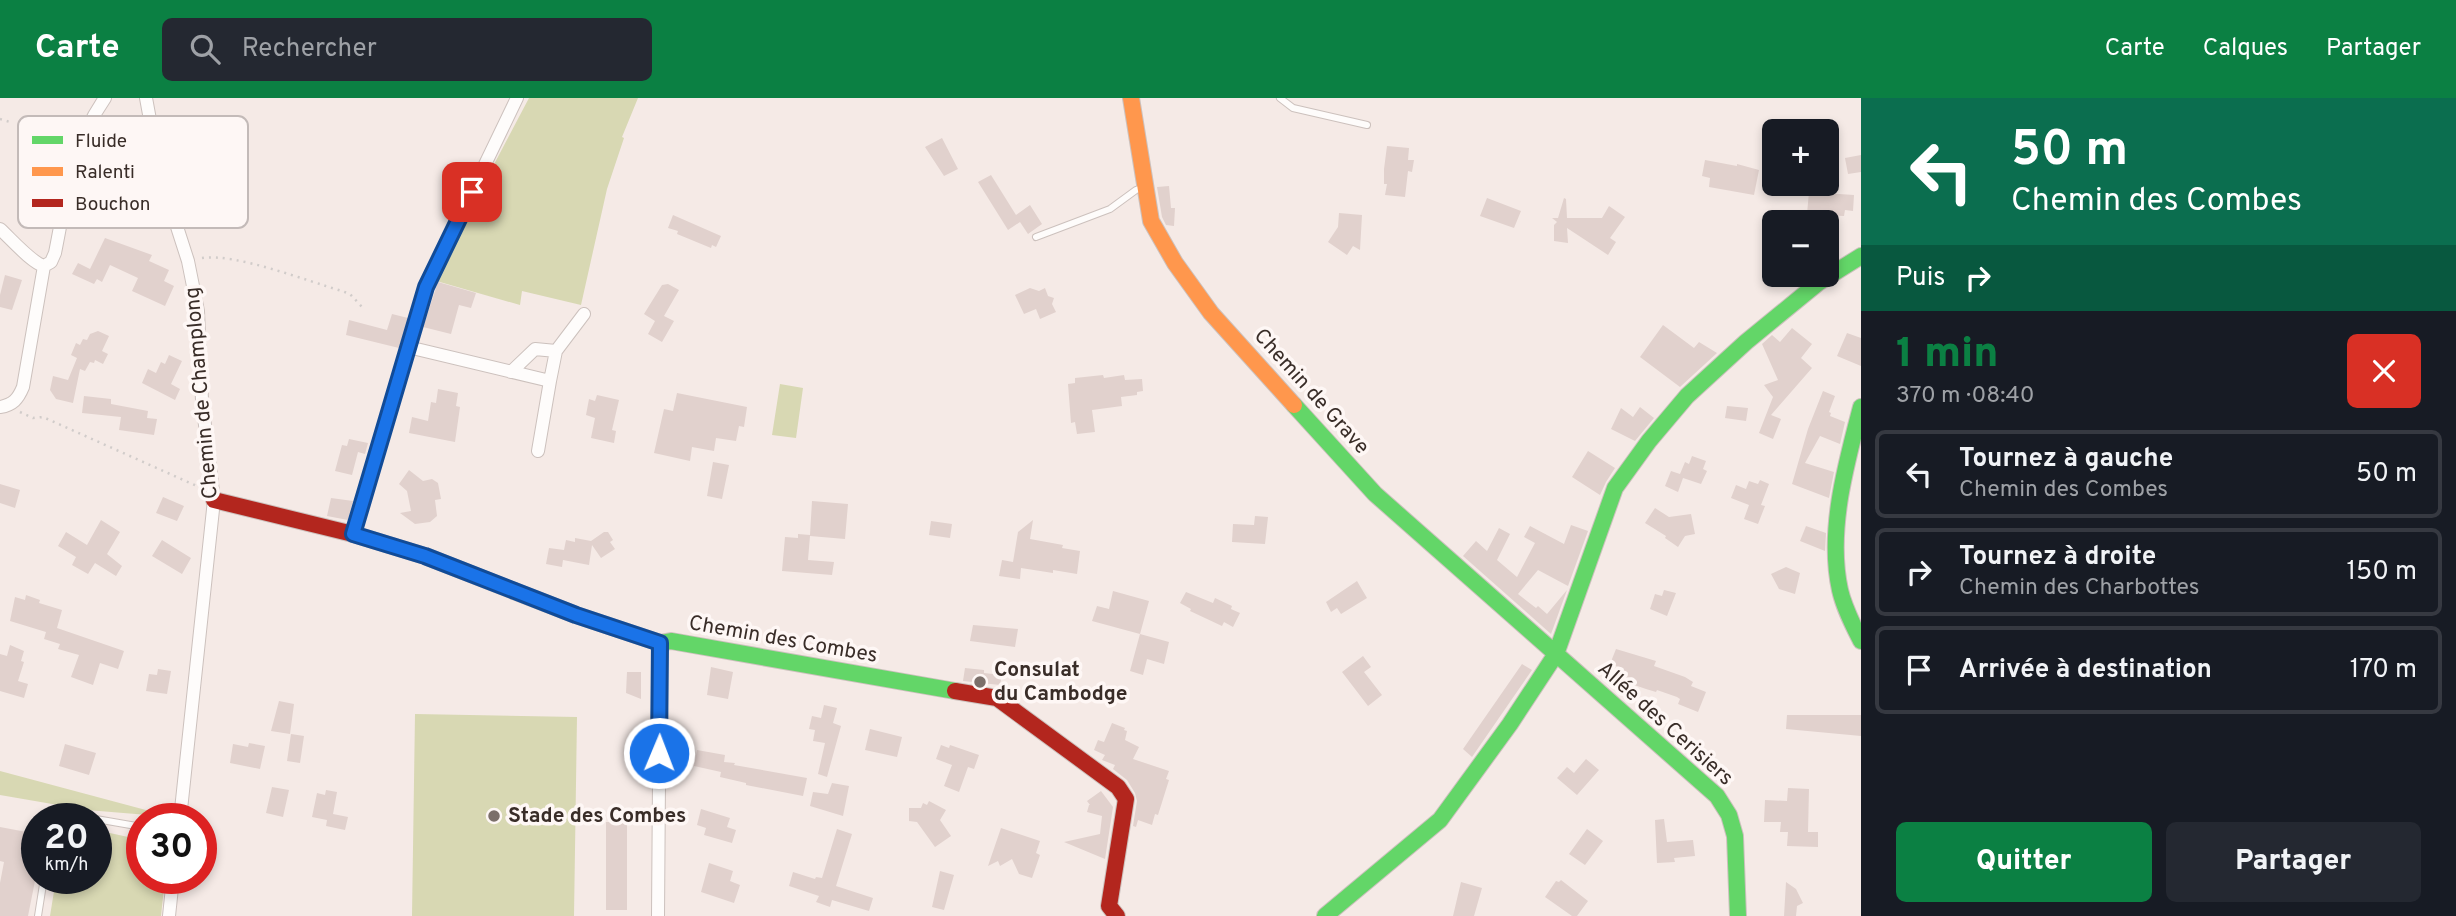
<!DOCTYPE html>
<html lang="fr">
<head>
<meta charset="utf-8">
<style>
  body { margin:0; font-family:Overpass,sans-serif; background:#242831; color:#f1f3f6; height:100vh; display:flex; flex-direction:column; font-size:26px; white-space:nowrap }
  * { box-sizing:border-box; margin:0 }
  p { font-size:23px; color:#9ea1a6 }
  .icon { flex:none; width:38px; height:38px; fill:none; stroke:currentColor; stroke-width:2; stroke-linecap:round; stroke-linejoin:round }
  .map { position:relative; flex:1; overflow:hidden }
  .drawer { display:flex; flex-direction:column; background:#171b24; width:595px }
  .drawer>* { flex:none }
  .guide { background:#0b6e4f; color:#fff; overflow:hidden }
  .controls { position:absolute; left:1762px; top:21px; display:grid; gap:14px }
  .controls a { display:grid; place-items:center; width:77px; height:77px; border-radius:10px; background:#171b24; box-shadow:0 4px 10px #0003; font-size:35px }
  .speed { position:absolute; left:21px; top:705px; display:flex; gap:14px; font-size:35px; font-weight:700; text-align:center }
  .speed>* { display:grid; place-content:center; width:91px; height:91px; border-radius:50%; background:#171b24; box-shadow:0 4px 10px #0003; line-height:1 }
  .speed small { font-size:18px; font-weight:400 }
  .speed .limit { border:10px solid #d22; background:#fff; color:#111 }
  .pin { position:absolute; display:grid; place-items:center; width:60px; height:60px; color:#fff; margin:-30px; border-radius:14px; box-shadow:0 4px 10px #0006 }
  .me { position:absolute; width:77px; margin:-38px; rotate:1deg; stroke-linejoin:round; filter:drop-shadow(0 0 5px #0008) }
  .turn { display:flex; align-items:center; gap:24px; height:147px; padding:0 35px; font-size:32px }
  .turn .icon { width:91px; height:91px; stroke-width:2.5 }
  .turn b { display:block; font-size:49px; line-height:60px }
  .then { display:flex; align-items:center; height:66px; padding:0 35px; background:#0003; gap:14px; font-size:26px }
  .round { display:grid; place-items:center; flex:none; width:74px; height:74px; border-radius:10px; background:#242831 }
  .head { display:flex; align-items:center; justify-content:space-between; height:119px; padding:0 35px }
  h1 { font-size:42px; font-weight:800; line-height:52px; color:#0b8043 }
  .button { display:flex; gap:14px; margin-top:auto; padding:14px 35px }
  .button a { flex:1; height:80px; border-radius:10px; background:#0b8043; color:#fff; font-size:28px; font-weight:800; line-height:80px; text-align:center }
  .button a+a { background:#242831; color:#f1f3f6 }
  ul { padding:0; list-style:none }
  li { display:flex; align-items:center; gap:21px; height:88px; margin:0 14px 10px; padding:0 21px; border:4px solid #363941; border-radius:10px }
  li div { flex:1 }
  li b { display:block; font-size:26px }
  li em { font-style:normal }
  header { display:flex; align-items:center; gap:42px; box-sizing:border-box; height:98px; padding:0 35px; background:#0b8043; color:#fff }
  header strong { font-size:33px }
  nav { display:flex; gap:38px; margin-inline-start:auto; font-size:24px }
  .search { width:490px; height:63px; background:#242831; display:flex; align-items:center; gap:18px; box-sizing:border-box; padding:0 24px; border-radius:10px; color:#9ea1a6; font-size:26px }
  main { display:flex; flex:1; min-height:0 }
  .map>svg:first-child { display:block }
</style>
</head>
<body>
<header>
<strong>Carte</strong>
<div class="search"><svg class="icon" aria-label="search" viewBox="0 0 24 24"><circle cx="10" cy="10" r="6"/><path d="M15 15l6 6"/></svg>Rechercher</div>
<nav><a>Carte</a><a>Calques</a><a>Partager</a></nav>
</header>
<main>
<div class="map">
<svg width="1861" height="818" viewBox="0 0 1861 818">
  <rect width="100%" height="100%" fill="#f5eae6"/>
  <path fill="#d8d8b3" d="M 529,0 L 638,0 L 622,39 L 624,40 L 607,91 L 581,207 L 522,193 L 520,207 L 433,182 Z
    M 780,286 L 803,290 L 796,340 L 772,337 Z
    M 415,616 L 577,619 L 574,818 L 412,818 Z
    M 0,673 L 172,719 L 87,712 L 0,697 Z
    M 96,732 L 142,742 L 142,780 L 165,781 L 161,818 L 50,818 L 56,781 L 96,780 Z"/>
  <path fill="#e1d1cd" d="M 942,40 L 958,71 L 944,78 L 925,49 Z
    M 1387,48 L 1409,50 L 1408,62 L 1414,62 L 1412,74 L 1408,73 L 1405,99 L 1385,97 L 1387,86 L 1384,86 L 1384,71 Z
    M 1861,57 L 1861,74 L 1848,76 L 1845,60 Z
    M 1705,62 L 1737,68 L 1737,66 L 1759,72 L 1754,97 L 1709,89 L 1710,80 L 1702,78 Z
    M 991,77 L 1016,117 L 1030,107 L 1042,126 L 1028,136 L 1020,124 L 1008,132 L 978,84 Z
    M 1169,88 L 1171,110 L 1175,110 L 1174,128 L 1166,127 L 1162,119 L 1157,89 Z
    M 1809,94 L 1854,97 L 1853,113 L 1845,112 L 1844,118 L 1807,116 Z
    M 1487,100 L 1521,113 L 1514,130 L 1480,118 Z
    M 1564,100 L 1566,101 L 1567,120 L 1602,120 L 1609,108 L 1625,119 L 1610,140 L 1616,144 L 1608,157 L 1567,130 L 1568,145 L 1554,143 L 1554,127 L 1557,124 L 1552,120 L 1558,120 Z
    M 1339,115 L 1362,117 L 1360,152 L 1353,148 L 1347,157 L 1328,144 L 1338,129 Z
    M 673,117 L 721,138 L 716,149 L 712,147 L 711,150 L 677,136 L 678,133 L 668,130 Z
    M 105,140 L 152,157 L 149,163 L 169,172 L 164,183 L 174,188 L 165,208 L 132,193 L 138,180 L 110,167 L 102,184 L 97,181 L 94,186 L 72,176 L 78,165 L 90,171 Z
    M 5,177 L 22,182 L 12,212 L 0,209 L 0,197 Z
    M 438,184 L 476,195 L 471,210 L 459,207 L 451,236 L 423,229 Z
    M 668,186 L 679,192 L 664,218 L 674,223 L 662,244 L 648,236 L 655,223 L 644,216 L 662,187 Z
    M 1030,190 L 1039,193 L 1045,190 L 1048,198 L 1054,200 L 1052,206 L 1056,214 L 1040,221 L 1036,211 L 1024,216 L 1015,197 Z
    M 392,216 L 408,220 L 399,250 L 346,237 L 349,222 L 387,232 Z
    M 1663,227 L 1694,250 L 1699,244 L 1717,255 L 1680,289 L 1640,259 Z
    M 1792,230 L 1812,246 L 1801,260 L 1812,270 L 1771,317 L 1781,321 L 1773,341 L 1759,335 L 1773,299 L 1764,287 L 1778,282 L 1762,246 L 1772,237 L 1780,244 Z
    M 98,233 L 109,238 L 102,253 L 108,256 L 103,266 L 95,262 L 94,265 L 90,264 L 85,273 L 80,271 L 73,305 L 56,301 L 50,292 L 53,278 L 68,282 L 77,260 L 71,257 L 76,245 L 80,247 L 83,241 L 87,242 L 90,236 Z
    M 1847,235 L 1861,240 L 1861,268 L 1837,258 Z
    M 169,257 L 182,263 L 171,286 L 180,291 L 175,302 L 142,285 L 148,271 L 156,275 L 161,264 L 165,266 Z
    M 1103,277 L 1104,280 L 1124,277 L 1125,282 L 1142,281 L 1143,293 L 1137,294 L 1137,297 L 1121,299 L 1122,308 L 1092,312 L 1095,334 L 1077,336 L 1075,324 L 1071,325 L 1068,286 L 1075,285 L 1075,280 Z
    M 438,291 L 458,295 L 456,308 L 460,309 L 455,344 L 409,335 L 412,319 L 428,323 L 431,304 L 436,305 Z
    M 1823,293 L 1835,298 L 1829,314 L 1831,315 L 1830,318 L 1845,324 L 1840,346 L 1820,338 L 1805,365 L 1834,374 L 1829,400 L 1792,386 L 1808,331 Z
    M 677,295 L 747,309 L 744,329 L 739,328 L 736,343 L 716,340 L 714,353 L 692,349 L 690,363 L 654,355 L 664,311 L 673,313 Z
    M 597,297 L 619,302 L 612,332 L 616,333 L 614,345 L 591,340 L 595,320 L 586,317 L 589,301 L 595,303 Z
    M 84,298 L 111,301 L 111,306 L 148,313 L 147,320 L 157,321 L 154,337 L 119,332 L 121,319 L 82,315 Z
    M 1727,308 L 1748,310 L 1746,323 L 1725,320 Z
    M 1640,309 L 1654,320 L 1635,343 L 1611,331 L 1621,310 L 1633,319 Z
    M 349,341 L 368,345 L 365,356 L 358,354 L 352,377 L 335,373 L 342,347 L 347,348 Z
    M 1588,353 L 1615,370 L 1606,384 L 1600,397 L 1572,379 Z
    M 1692,358 L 1706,363 L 1703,371 L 1707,373 L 1701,386 L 1683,380 L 1678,394 L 1665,388 L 1671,373 L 1680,376 L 1685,364 L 1689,366 Z
    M 713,364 L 729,367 L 722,401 L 707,398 Z
    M 409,372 L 423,383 L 432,381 L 438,385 L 441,401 L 435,402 L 437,418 L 430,424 L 415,426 L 400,415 L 411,413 L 407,393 L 399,386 Z
    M 1760,382 L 1769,386 L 1761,407 L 1765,408 L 1758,426 L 1744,421 L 1749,407 L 1731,400 L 1736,387 L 1746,391 L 1749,383 L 1758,386 Z
    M 0,386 L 20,392 L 15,410 L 0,405 Z
    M 163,399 L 184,408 L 177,423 L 156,415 Z
    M 331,400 L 353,403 L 348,422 L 327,418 Z
    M 812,403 L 848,406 L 845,441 L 810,438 L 808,462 L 834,464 L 832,477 L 782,473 L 785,439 L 798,440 L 798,436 L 810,437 Z
    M 1655,410 L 1669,419 L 1691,416 L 1695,436 L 1685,438 L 1678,449 L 1665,440 L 1666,438 L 1645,425 Z
    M 1255,418 L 1268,419 L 1265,446 L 1232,444 L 1233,426 L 1254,427 Z
    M 101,422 L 120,434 L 107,456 L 122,468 L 116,478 L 95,465 L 88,476 L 72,467 L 76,459 L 58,448 L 66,434 L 87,447 Z
    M 1033,422 L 1030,441 L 1063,447 L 1062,450 L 1080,453 L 1077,476 L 1053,472 L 1053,475 L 1021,470 L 1020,481 L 999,478 L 1002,462 L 1013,464 L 1018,434 Z
    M 931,423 L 952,426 L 950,440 L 929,437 Z
    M 1571,427 L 1588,433 L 1568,488 L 1538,472 L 1518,496 L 1536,510 L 1538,508 L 1547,516 L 1567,492 L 1551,536 L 1463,458 L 1476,443 L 1487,453 L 1499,430 L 1510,436 L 1497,462 L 1517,479 L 1535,445 L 1524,439 L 1530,428 L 1564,446 Z
    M 1806,428 L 1826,435 L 1825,453 L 1800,443 Z
    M 604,434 L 608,434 L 613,442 L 610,444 L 615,451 L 601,460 L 592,447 L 589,467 L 563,462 L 562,469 L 546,466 L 549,450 L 564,452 L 566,442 L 575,444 L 575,440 L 591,443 Z
    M 162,442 L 191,460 L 182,476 L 152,458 Z
    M 1786,469 L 1800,475 L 1795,496 L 1779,491 L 1771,476 Z
    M 1357,483 L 1367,500 L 1341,516 L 1337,510 L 1331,514 L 1326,504 Z
    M 1664,492 L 1676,495 L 1667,518 L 1650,511 L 1655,496 L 1662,498 Z
    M 1113,493 L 1149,503 L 1140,536 L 1092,523 L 1097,508 L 1109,511 Z
    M 1186,494 L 1213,505 L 1215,500 L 1232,508 L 1231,511 L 1240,515 L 1233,529 L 1224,524 L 1222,528 L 1190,513 L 1191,511 L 1180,505 Z
    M 26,497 L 40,502 L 39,505 L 62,512 L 57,530 L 124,553 L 118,571 L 100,565 L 93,587 L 71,579 L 79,557 L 58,551 L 60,546 L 44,541 L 46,534 L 10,523 L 15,499 L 25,502 Z
    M 973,527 L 1018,531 L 1015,549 L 970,543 Z
    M 1140,536 L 1169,544 L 1164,566 L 1147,561 L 1143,577 L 1130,573 Z
    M 10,547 L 24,553 L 21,563 L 24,564 L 18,583 L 28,586 L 24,600 L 0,593 L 0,556 L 7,558 Z
    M 1616,551 L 1656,563 L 1654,568 L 1685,579 L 1693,584 L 1691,588 L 1706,594 L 1698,614 L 1678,606 L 1680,601 L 1677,599 L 1657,592 L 1656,594 L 1646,591 L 1617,581 L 1621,570 L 1610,566 Z
    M 1363,558 L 1371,569 L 1364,574 L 1382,597 L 1368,608 L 1342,574 Z
    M 1522,566 L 1532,572 L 1472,659 L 1463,651 Z
    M 711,569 L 733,574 L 728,601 L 707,597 Z
    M 965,570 L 984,572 L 984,575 L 1002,577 L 1000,587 L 963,583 Z
    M 158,571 L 171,573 L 167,596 L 146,593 L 149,576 L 157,577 Z
    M 627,574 L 641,574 L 641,601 L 626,595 Z
    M 279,603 L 294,606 L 290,636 L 271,633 Z
    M 824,607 L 837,610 L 833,625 L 841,628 L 827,679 L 818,676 L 825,645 L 813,643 L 815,632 L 809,631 L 812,618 L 821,620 Z
    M 1787,617 L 1861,617 L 1861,638 L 1786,631 Z
    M 1112,625 L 1125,630 L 1124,632 L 1127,633 L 1125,642 L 1139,649 L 1133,661 L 1169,673 L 1166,681 L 1169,682 L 1158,717 L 1155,716 L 1152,727 L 1138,722 L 1136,729 L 1133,728 L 1137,703 L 1135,695 L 1127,682 L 1113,671 L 1115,667 L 1102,662 L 1105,657 L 1094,652 L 1098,642 L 1104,644 Z
    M 870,631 L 902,639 L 897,659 L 865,652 Z
    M 291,636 L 304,638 L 300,665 L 287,663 Z
    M 249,645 L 265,648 L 260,671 L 230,665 L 233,646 L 248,649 Z
    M 65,646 L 96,655 L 89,677 L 59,668 Z
    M 941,647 L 949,650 L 950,647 L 979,657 L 974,671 L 968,669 L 959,694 L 944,688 L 952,667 L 936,661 Z
    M 697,652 L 725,657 L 724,664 L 735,665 L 734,667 L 807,680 L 803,698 L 746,687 L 746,685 L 720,679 L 721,674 L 694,668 Z
    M 1586,661 L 1599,672 L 1577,697 L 1557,680 L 1567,669 L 1574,675 Z
    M 832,685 L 849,688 L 843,718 L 810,708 L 813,694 L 828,696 Z
    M 272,689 L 289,692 L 283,719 L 266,715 Z
    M 1788,690 L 1809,691 L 1808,734 L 1818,734 L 1818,749 L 1787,748 L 1788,734 L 1780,734 L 1781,724 L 1764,724 L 1765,702 L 1787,703 Z
    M 326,692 L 337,694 L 333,716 L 348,719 L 345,732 L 326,728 L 327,722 L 312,719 L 317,695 L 325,697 Z
    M 1101,693 L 1113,709 L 1105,761 L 1064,744 L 1100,736 L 1102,718 L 1087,714 L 1089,707 L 1090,707 L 1087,703 Z
    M 929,703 L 946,712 L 940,722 L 951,738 L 935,749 L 917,724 L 909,723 L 909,710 L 921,710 L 923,705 L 927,707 Z
    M 701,711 L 730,720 L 727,729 L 736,732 L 732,745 L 704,737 L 706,730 L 697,727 Z
    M 1664,721 L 1667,744 L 1693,742 L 1695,758 L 1674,760 L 1675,764 L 1657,765 L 1655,722 Z
    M 606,724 L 627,724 L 627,812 L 606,812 Z
    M 0,729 L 37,736 L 37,773 L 28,818 L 0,818 L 0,785 L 4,764 L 0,763 Z
    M 1001,730 L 1040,743 L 1036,755 L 1040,757 L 1032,780 L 1019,776 L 1012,761 L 1000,768 L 998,763 L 988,768 Z
    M 837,731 L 852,736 L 836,788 L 873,800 L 869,813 L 832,802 L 830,809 L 816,804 L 819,798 L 789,788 L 793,774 L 815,781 L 816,779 L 822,780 Z
    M 1587,731 L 1603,743 L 1585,767 L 1569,756 Z
    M 709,765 L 733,773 L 730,783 L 740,787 L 734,805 L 701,794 Z
    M 940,773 L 954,777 L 944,812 L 932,809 Z
    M 1561,782 L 1588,803 L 1577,818 L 1572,818 L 1545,799 L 1556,783 L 1559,784 Z
    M 1461,784 L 1482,790 L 1474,818 L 1453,818 Z
    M 1786,784 L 1796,791 L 1803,805 L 1797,808 L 1796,818 L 1784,818 Z"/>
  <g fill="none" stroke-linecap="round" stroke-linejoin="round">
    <defs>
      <path id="lane" d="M 1280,0 L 1293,10 L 1367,27
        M 1036,139 L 1110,111 L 1136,92 L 1144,89
        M 63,721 L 74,717 L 96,721
        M 96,721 L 142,729
        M 38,818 L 44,780"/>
      <path id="street" d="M 146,0 L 160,76 L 188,163 L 198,213 L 202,302 L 214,402 L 180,721
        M 0,131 C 11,141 32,165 44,168
        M 408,249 L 550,283 L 538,353
        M 511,274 L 535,251 L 556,253 L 584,216
        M 550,283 L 556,253
        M 0,309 C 13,307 18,301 23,289 L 44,168 L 51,164 L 55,155 C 66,100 72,47 105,0
        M 353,436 L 426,189 L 517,0
        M 169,818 L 173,780
        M 658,818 L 660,545"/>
      <path id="fast" d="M 1294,307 L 1375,396 L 1717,698 L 1729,717 L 1735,738 L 1738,818
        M 1861,309 C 1846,366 1827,433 1840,492 C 1844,510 1853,527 1861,543
        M 514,493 L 576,517 L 660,545 L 671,543 L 955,593
        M 1325,818 L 1440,722 L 1510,626 L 1556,556 L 1615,390 L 1649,343 L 1687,298 L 1746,244 L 1818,185 L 1861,158"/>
      <path id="slow" d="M 1131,0 L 1151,123 L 1175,165 L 1211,215 L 1294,307"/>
      <path id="jam" d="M 214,402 L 353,436 L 425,458 L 514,493
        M 955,593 L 997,600 L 1118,689 L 1126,701 L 1109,808 L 1117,818"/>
    </defs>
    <use href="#lane" stroke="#ccc1bd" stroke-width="8"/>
    <use href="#street" stroke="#ccc1bd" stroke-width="14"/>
    <use href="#fast" stroke="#ccc1bd" stroke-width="18"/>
    <use href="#slow" stroke="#ccc1bd" stroke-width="18"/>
    <use href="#jam" stroke="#ccc1bd" stroke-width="18"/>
    <path stroke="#d1ccca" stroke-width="2.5" stroke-dasharray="2 5" stroke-linecap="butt" d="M 0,21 L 13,25
      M 202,160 C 236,155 307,183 342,193 L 350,196 L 363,210
      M 20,314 L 33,320 L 43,319 L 199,389"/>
    <use href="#lane" stroke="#fefcfb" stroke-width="6"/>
    <use href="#street" stroke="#fefcfb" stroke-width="12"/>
    <use href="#fast" stroke="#63d668" stroke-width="16"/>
    <use href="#slow" stroke="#ff974d" stroke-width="16"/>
    <use href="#jam" stroke="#b3261e" stroke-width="16"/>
  </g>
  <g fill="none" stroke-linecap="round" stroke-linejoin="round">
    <defs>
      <path id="route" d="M 472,94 L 426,189 L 353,436 L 425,458 L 576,517 L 660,545 L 659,655"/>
    </defs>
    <use href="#route" stroke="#114b97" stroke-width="18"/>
    <use href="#route" stroke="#1a73e8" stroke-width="12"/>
  </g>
  <g fill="#7b6f6a" stroke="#fef7f5" stroke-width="2.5">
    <circle cx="980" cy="584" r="7"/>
    <circle cx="494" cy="718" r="7"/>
  </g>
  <g text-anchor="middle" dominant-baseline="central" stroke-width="7" stroke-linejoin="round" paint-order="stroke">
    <g font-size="21" fill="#392d28" stroke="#fef7f5">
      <text transform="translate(1311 294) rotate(48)">Chemin de Grave</text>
      <text transform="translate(202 295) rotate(-95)">Chemin de Champlong</text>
      <text transform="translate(783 542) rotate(10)">Chemin des Combes</text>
      <text transform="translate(1665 626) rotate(42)">Allée des Cerisiers</text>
    </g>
    <g font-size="21" font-weight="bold" fill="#392d28" stroke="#fef7f5" text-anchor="start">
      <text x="994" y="572">Consulat<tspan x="994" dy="24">du Cambodge</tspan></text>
      <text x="508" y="718">Stade des Combes</text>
    </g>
  </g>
  <rect x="18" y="18" width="230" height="112" rx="10" fill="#fef7f5" stroke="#c3bab8" stroke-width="2"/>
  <rect x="32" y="38" width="31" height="8" fill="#63d668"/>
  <rect x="32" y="69" width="31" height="9" fill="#ff974d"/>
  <rect x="32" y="101" width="31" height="8" fill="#b3261e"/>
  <g font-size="19" fill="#392d28">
    <text x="75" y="49">Fluide</text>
    <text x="75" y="80">Ralenti</text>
    <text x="75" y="112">Bouchon</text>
  </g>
</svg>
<div class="controls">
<a>+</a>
<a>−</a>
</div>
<div class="speed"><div>20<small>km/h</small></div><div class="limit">30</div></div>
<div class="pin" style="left:472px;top:94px;background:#d93025"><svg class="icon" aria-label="arrive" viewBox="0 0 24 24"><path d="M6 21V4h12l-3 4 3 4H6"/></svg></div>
<svg class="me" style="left:659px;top:655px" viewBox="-20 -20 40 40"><circle r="17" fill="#1a73e8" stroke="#fff" stroke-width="3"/><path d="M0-11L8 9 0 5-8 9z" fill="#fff"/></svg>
</div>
<section class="drawer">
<div class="guide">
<div class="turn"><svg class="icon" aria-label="left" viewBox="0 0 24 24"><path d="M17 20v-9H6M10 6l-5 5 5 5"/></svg><div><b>50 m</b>Chemin des Combes</div></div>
<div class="then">Puis<svg class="icon" aria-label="right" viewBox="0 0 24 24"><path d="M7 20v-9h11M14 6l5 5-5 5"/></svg></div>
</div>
<div class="head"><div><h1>1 min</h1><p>370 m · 08:40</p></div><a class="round" style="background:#d93025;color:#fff"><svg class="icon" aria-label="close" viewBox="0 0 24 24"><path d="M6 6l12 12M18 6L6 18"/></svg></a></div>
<ul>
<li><svg class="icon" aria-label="left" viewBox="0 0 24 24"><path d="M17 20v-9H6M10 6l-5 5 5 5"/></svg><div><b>Tournez à gauche</b><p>Chemin des Combes</p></div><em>50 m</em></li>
<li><svg class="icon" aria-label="right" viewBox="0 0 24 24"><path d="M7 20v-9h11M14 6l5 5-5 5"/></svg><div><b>Tournez à droite</b><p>Chemin des Charbottes</p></div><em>150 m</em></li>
<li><svg class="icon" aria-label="arrive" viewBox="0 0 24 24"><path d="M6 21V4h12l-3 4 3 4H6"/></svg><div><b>Arrivée à destination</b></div><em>170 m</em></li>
</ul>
<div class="button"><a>Quitter</a><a>Partager</a></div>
</section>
</main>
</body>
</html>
